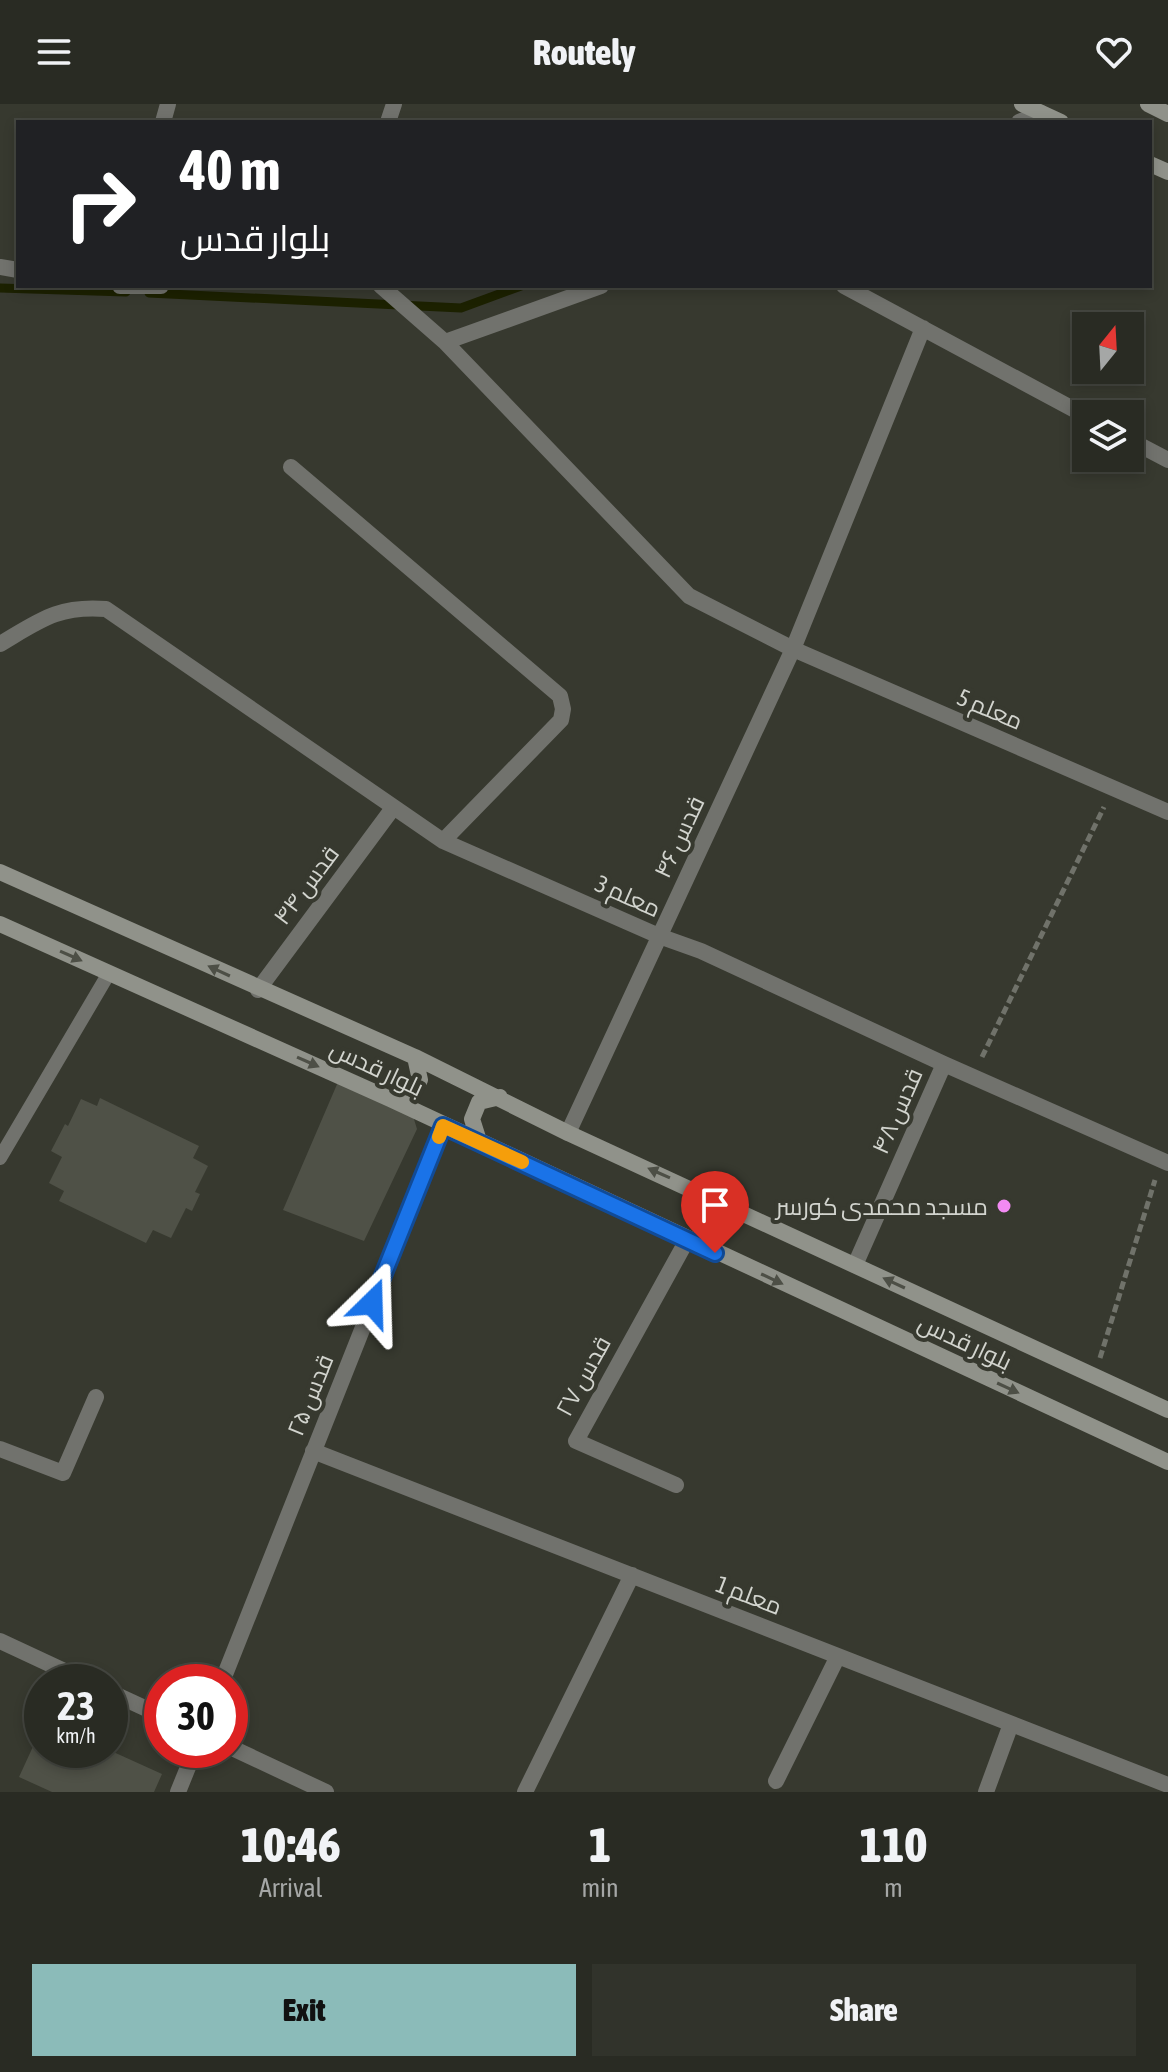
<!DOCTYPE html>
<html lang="en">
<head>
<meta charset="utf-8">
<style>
  body { margin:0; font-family:"Asap Condensed",Cairo,sans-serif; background:#31332b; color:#f1f3f6; height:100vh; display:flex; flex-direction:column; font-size:30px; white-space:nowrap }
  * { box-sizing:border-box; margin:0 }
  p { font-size:26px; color:#a5a7a6 }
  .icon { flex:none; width:44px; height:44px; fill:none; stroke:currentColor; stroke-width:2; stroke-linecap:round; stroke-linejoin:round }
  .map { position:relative; height:1688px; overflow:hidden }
  .details { display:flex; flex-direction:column; background:#292b23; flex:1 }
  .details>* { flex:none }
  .banner { position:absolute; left:16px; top:16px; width:1136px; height:168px; border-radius:0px; box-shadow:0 4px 12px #0003,0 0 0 2px #454741; background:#202124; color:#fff; overflow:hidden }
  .needle { width:52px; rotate:18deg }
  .buttons { position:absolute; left:1072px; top:208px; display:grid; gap:16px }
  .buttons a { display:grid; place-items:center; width:72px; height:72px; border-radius:0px; background:#292b23; box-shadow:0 4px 12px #0003,0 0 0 2px #454741; font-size:40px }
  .speed { position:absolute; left:24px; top:1560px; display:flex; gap:16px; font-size:40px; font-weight:700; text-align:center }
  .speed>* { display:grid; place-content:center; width:104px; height:104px; border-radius:50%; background:#292b23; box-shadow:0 4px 12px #0003,0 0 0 2px #454741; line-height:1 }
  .speed small { font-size:20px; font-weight:400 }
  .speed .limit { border:12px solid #d22; background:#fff; color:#111 }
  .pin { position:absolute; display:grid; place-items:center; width:68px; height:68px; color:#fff; margin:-82px -34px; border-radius:50% 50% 50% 0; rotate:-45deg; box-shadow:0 0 8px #0007 }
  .pin .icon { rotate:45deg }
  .me { position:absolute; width:88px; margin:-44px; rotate:22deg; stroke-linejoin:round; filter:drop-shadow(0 0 6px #0008) }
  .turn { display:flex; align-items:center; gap:28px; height:168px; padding:0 32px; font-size:36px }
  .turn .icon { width:104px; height:104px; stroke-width:2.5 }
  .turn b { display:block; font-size:56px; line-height:68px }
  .eta { display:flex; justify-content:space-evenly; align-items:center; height:136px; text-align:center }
  .eta b { font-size:48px; font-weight:800; line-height:56px }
  .action { display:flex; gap:16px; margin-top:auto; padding:16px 32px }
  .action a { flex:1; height:92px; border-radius:0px; background:#8bbbb9; color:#111; font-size:32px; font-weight:800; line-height:92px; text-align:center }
  .action a+a { background:#31332b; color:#f1f3f6 }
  header { display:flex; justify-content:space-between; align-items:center; height:104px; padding:0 32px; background:#292b23; font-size:36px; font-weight:800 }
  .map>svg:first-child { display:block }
</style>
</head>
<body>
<header><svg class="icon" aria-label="menu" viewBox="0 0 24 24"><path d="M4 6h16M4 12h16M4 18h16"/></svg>Routely<svg class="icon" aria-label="heart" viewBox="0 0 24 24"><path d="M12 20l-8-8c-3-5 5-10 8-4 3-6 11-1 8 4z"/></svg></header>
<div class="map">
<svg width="1168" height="1688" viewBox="0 0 1168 1688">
  <rect width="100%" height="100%" fill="#37392f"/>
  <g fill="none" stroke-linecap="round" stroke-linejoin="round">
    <path stroke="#1c2100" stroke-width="9" d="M 0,184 L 126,188
      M 149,189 L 461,204 L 521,182"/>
  </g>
  <path fill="#4f5147" d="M 338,978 L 413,1012 L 417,1025 L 364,1137 L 283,1106 Z
    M 100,994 L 199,1042 L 193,1054 L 208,1062 L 195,1088 L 200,1090 L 192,1107 L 186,1104 L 171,1134 L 153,1126 L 146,1139 L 59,1097 L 64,1087 L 49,1079 L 62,1053 L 51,1047 L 65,1020 L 68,1022 L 81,995 L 97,1002 Z
    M 42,1623 L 42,1646 L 109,1646 L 162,1670 L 154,1688 L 52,1688 L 19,1673 Z"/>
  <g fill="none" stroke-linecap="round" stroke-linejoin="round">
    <path stroke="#70726a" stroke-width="5" stroke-dasharray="8 4" stroke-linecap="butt" d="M 982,953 L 1104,703
      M 1100,1254 L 1155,1076"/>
    <path stroke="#71726d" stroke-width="14" d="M 0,1054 L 109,869"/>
    <path stroke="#71726d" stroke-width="16" d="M 163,18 L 168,0
      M 388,18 L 394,0
      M 1019,18 L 1041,9
      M 0,163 L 18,166
      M 120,182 L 161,182
      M 381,182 L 445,238 L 689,492 L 793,545 L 1168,708
      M 844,182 L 1086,312
      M 445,238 L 601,182
      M 1130,336 L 1168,356
      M 291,363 L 560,592 L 563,605 L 561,616 L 443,737
      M 0,540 C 39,517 58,501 106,505 L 443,737 L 659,832 L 701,847 L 944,960 L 1168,1059
      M 258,886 L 393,704
      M 568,1029 L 793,545 L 923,224
      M 855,1161 L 944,960
      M 0,1345 L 63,1369 L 96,1293
      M 313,1347 L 1168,1681
      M 676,1381 L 576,1337 L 687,1136
      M 0,1537 L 88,1578
      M 222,1578 L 443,1022
      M 110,1588 L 162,1612
      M 230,1643 L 326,1688
      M 776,1677 L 838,1552
      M 178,1688 L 195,1646
      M 525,1688 L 632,1471
      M 986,1688 L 1011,1620"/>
    <path stroke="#90928a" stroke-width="16" d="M 1022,0 L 1061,18
      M 1148,0 L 1168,10
      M 1150,60 L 1168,68
      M 0,768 L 415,953 L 568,1029 L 1168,1306
      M 0,820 L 390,995 L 1168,1358
      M 390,995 L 412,987 L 420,976 L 415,953
      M 479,1037 L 472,1015 L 479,998 L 500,993"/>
  </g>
  <defs><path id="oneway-solid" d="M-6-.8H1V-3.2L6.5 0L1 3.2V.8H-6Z" transform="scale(2)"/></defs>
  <g fill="#4d4f46">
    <use href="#oneway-solid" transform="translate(71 852) rotate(24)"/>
    <use href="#oneway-solid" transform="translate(219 867) rotate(-155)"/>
    <use href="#oneway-solid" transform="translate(308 958) rotate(24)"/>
    <use href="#oneway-solid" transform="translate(659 1069) rotate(-156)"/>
    <use href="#oneway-solid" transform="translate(772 1175) rotate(25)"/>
    <use href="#oneway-solid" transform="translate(894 1179) rotate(-155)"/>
    <use href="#oneway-solid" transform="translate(1008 1284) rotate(25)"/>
  </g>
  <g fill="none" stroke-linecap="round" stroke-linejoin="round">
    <defs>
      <path id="route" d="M 372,1199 L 443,1022 L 715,1149"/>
    </defs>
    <use href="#route" stroke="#114b97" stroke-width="20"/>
    <use href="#route" stroke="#1a73e8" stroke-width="14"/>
    <path stroke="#f59e0b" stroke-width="14" d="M 439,1033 L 443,1022 L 522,1058"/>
  </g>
  <circle fill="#f28af3" stroke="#37392f" stroke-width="3" cx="1004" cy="1102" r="8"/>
  <g text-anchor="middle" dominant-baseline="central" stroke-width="8" stroke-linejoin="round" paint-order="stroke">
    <g font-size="24" fill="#d2d4ce" stroke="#37392f">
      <text transform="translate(990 605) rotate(23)">معلم 5</text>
      <text transform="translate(679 733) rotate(-65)">قدس ۴۶</text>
      <text transform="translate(306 781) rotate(-53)">قدس ۴۴</text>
      <text transform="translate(628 792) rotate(24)">معلم 3</text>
      <text transform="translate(377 964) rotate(25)">بلوار قدس</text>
      <text transform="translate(897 1007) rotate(-66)">قدس ۴۸</text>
      <text transform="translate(965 1238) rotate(25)">بلوار قدس</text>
      <text transform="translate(583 1272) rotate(-61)">قدس ۲۷</text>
      <text transform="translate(310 1291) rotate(-68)">قدس ۲۵</text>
      <text transform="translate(749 1491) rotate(21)">معلم 1</text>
    </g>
    <g font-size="24" fill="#d2d4ce" stroke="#37392f" text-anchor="end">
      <text x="988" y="1102">مسجد محمدی کورسر</text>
    </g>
  </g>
</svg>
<div class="buttons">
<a><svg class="needle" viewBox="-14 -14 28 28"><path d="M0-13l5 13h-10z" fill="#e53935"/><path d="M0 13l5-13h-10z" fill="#a5a7a6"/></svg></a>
<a><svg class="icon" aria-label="layers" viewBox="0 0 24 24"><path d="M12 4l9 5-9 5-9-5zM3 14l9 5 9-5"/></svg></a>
</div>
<div class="speed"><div>23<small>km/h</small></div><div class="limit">30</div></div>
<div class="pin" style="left:715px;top:1149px;background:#d93025"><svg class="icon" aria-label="arrive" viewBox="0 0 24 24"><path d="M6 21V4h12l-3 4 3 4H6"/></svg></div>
<svg class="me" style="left:372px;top:1199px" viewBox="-20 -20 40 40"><path d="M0-17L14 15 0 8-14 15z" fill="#1a73e8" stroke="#fff" stroke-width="4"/></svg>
<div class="banner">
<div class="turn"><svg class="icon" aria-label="right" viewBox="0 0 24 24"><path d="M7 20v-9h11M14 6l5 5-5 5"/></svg><div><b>40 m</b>بلوار قدس</div></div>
</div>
</div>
<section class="details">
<div class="eta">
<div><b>10:46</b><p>Arrival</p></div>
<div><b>1</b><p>min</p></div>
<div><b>110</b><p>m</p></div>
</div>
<div class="action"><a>Exit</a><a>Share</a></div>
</section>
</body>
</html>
